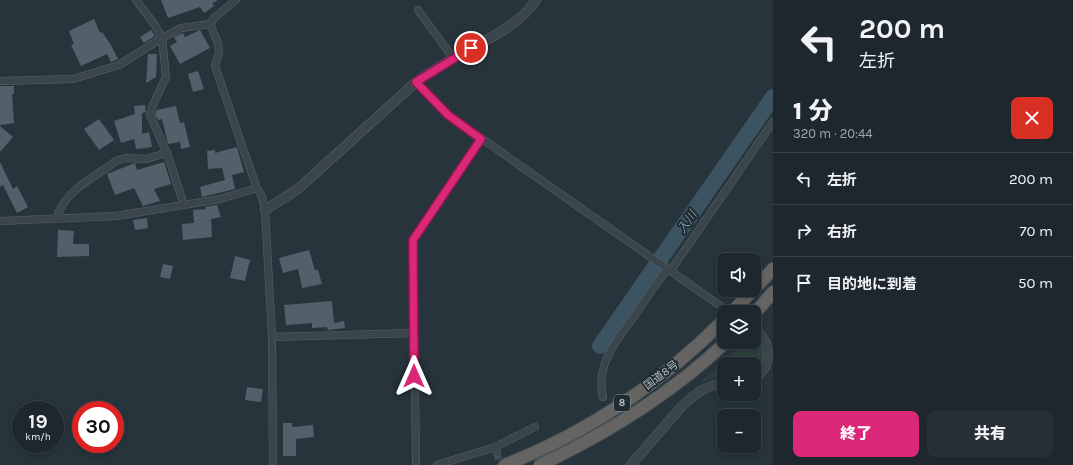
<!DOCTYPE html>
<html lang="ja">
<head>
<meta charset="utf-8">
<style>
  body { margin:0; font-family:Karla,"Noto Sans JP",sans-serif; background:#252f35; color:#f1f3f6; height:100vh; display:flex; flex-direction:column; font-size:15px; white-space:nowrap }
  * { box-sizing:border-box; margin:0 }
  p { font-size:13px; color:#a0a5aa }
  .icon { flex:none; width:22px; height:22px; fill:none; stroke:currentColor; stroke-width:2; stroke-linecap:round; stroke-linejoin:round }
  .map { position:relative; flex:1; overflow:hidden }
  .panel { display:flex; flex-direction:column; background:#1d272d; width:300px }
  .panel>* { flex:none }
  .banner { background:#1d272d; color:#f1f3f6; overflow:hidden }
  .fabs { position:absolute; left:717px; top:253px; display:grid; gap:8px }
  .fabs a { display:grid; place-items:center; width:44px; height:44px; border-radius:8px; background:#1d272d; box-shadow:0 2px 6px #0003,0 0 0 1px #3b4449; font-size:20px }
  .speed { position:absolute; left:12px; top:401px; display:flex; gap:8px; font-size:20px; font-weight:700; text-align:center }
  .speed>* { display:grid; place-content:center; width:52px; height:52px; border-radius:50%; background:#1d272d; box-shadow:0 2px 6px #0003,0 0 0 1px #3b4449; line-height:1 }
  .speed small { font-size:10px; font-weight:400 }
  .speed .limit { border:6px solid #d22; background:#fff; color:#111 }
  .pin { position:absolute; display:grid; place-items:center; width:34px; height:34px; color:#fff; margin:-17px; border:2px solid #fff; border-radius:50%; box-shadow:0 1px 4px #0007 }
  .me { position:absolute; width:44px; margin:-22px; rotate:0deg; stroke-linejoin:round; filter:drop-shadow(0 0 3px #0008) }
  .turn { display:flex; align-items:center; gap:14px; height:84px; padding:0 20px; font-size:18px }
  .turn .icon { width:52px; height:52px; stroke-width:2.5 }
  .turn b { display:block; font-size:28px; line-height:34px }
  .round { display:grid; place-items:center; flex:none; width:42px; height:42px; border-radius:8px; background:#252f35 }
  .summary { display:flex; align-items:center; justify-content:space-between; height:68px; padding:0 20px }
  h1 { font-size:24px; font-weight:800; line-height:30px }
  .action { display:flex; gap:8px; margin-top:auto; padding:8px 20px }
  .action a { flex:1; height:46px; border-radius:8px; background:#db2777; color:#fff; font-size:16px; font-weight:800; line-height:46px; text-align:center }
  .action a+a { background:#252f35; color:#f1f3f6 }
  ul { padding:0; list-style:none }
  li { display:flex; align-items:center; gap:12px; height:52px; padding:0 20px; border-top:1px solid #3b4449 }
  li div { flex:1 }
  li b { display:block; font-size:15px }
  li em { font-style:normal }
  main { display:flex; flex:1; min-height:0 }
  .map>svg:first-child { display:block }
</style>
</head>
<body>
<main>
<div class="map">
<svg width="773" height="465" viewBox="0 0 773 465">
  <rect width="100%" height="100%" fill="#27343c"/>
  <path fill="#2c413d" d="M 754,340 L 758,341 L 764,351 C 762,359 762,366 754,370 L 754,364 L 724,364 L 724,374 L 699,383 L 743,343 L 754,342 Z"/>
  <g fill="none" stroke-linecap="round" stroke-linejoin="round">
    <path stroke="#3c5461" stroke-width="16" d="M 600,346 L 773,97"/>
  </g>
  <path fill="#526169" d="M 161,0 L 217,0 L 217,1 L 212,3 L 214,6 L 204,13 L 200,7 L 168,18 Z
    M 94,19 L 100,33 L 102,32 L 111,45 L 118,59 L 111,62 L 107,54 L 81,66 L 71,45 L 74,44 L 69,31 Z
    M 151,30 L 155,36 L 144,43 L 140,37 Z
    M 200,30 L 210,48 L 180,64 L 170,46 L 177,42 L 174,37 L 183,33 L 185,37 Z
    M 148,54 L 157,54 L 156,77 L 146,83 Z
    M 198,71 L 204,89 L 193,92 L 188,74 Z
    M 0,86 L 14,86 L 14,94 L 12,94 L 14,123 L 0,125 Z
    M 145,105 L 146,112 L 142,113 L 142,134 L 149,132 L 152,147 L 136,149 L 134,139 L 121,143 L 114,121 L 135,114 L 134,106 Z
    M 176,106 L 180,123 L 184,122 L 190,147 L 181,149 L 180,142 L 168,144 L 162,119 L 158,120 L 155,115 L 157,110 Z
    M 99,119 L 114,140 L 99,150 L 84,129 Z
    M 0,126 L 13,137 L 0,152 Z
    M 237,147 L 244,172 L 232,175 L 235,189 L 202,197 L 200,187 L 225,180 L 222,168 L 208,169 L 207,151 L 215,150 L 215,153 Z
    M 0,162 L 13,189 L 17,186 L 28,207 L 17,213 L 3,185 L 0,187 Z
    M 164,162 L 171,184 L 154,189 L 160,201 L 143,206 L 134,188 L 115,195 L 107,174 L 135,163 L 137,170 Z
    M 217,205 L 221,217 L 211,219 L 212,237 L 183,240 L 182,224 L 194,223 L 193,210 L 206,209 L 205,207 Z
    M 147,218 L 148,228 L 135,230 L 133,220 Z
    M 58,230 L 74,231 L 73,244 L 89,244 L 89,256 L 57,257 Z
    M 309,250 L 315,270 L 318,270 L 322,284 L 302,288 L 298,269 L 283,273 L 279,258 Z
    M 235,256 L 250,260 L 245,281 L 230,278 Z
    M 163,264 L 173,266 L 170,279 L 160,277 Z
    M 332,301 L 334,323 L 344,321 L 345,328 L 328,330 L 327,327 L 312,328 L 312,323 L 286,325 L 284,305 Z
    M 247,387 L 263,389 L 261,402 L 245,400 Z
    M 283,423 L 292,423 L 292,427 L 313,425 L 314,437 L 296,439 L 296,456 L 283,456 Z"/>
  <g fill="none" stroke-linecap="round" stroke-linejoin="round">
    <path stroke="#3c4951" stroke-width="7" stroke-dasharray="7 3.5" stroke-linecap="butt" d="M 497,453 L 500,465"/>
    <defs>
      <path id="minor" d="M 136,0 L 155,25 L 162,38 L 166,77 L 153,105 L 150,115 L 167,153 L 184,205
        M 418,10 L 453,58
        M 210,24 L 218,43 L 219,52 L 215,66 L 239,137 L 257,188 L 262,197 L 265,210 L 272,337 L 273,465
        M 210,24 L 214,18 L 236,0
        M 0,81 L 73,79 L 119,65 L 162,38 L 181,28 L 210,24
        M 416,82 L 448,115 L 729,312
        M 57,217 C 65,190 94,178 116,161 L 125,158 L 146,159 L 167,153
        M 0,221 L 116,216 L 220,199 L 257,188
        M 671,270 L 773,122
        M 272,337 L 414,333
        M 603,397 C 595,364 618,338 636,314 C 646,298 657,283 668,268
        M 495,447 L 535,427
        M 416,465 L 413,240 L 481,139
        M 437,465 L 495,447 L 497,453"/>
      <path id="tertiary" d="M 265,210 L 298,189 L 416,82 C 433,70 451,60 469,49 C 494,36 520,24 536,0
        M 754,328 C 772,343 773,366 754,378
        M 631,465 L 682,406 L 700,391 L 724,381"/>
      <path id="trunk" d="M 732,312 L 773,269
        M 754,314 L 773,292
        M 505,465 C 587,433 662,382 724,320
        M 540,465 C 608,433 671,394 726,342"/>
    </defs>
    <use href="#minor" stroke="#58636a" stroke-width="8"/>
    <use href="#tertiary" stroke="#58636a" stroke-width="10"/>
    <use href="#trunk" stroke="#455057" stroke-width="14"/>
    <use href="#minor" stroke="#3a464c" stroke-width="7"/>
    <use href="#tertiary" stroke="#3a464c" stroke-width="9"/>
    <use href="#trunk" stroke="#656462" stroke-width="12"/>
  </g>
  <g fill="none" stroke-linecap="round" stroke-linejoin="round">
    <defs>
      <path id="route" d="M 414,376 L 413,240 L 481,139 L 448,115 L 416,82 L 471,48"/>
    </defs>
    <use href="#route" stroke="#8e194d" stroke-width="10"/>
    <use href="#route" stroke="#db2777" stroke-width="7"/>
  </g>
  <g text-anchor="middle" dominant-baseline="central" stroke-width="4" stroke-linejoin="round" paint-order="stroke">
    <rect fill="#1f2b31" stroke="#89939a" stroke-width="1" x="614" y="395" width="16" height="16" rx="3"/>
    <g font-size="10" font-weight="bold" fill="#b6c0c7">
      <text x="622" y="403">8</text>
    </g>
    <g font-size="11" fill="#b6c0c7" stroke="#1f2b31">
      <text transform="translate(661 375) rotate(-37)">国道8号</text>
    </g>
    <g font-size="12" font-style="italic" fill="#7a97a7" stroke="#1f2b31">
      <text transform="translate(687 222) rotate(-55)">入川</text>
    </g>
  </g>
</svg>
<div class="fabs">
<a><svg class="icon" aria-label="sound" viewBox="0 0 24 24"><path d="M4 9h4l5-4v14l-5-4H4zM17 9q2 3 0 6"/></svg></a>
<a><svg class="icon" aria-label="layers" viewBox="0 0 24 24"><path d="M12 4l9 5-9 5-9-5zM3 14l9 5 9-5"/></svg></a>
<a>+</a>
<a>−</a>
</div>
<div class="speed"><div>19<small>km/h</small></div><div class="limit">30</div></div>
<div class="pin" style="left:471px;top:48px;background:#d93025"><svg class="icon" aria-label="arrive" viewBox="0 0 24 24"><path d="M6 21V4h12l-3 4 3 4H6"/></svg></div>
<svg class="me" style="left:414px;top:376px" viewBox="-20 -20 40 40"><path d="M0-17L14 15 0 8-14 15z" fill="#db2777" stroke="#fff" stroke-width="4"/></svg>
</div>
<section class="panel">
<div class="banner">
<div class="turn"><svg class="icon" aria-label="left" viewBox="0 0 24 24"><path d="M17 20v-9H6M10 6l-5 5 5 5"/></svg><div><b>200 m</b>左折</div></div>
</div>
<div class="summary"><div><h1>1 分</h1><p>320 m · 20:44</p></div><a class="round" style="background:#d93025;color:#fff"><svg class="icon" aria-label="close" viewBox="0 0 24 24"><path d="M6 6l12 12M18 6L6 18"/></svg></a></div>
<ul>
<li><svg class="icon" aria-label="left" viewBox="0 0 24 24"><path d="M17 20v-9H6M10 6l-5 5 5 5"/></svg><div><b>左折</b></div><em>200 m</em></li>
<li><svg class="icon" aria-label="right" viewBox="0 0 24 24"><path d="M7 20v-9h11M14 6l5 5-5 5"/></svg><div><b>右折</b></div><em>70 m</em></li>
<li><svg class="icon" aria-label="arrive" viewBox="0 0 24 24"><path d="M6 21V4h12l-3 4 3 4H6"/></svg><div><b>目的地に到着</b></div><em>50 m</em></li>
</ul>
<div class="action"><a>終了</a><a>共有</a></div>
</section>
</main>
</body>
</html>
